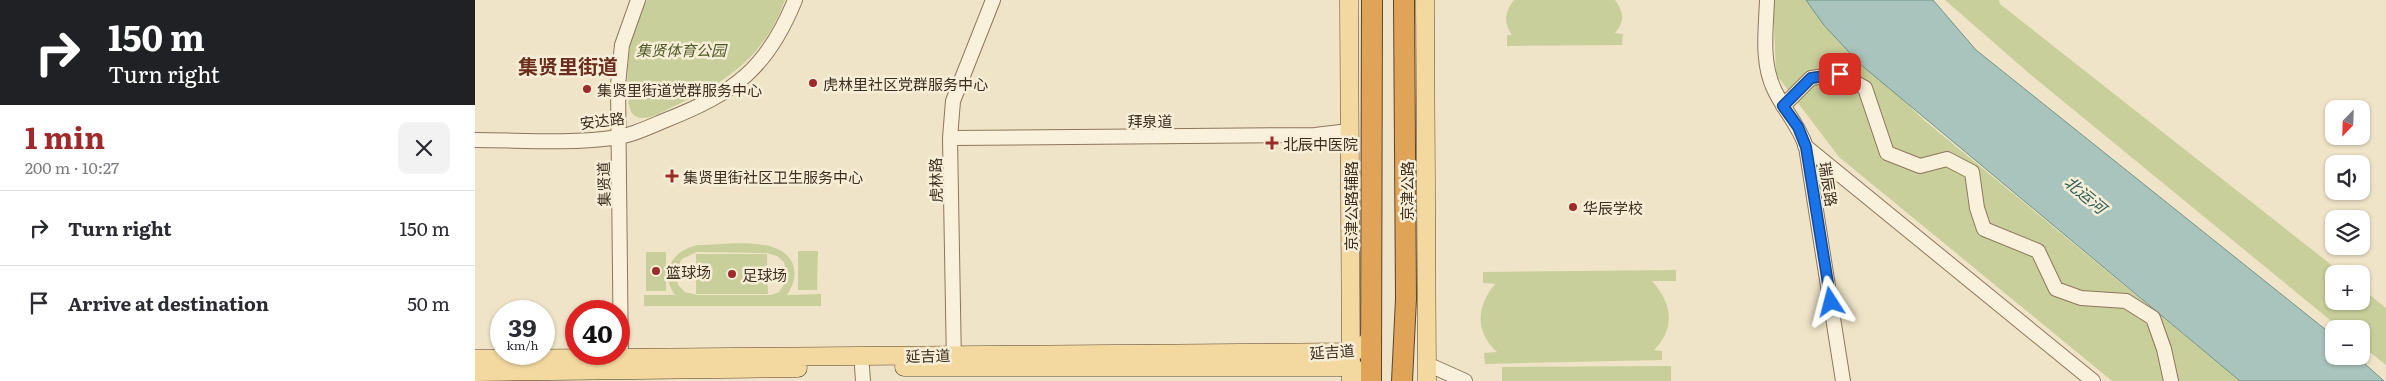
<!DOCTYPE html>
<html lang="en">
<head>
<meta charset="utf-8">
<style>
  body { margin:0; font-family:Literata,"Noto Sans SC",serif; background:#f2f2f3; color:#2b2b33; height:100vh; display:flex; flex-direction:column; font-size:19px; white-space:nowrap }
  * { box-sizing:border-box; margin:0 }
  p { font-size:16px; color:#7c7c81 }
  .icon { flex:none; width:28px; height:28px; fill:none; stroke:currentColor; stroke-width:2; stroke-linecap:round; stroke-linejoin:round }
  .map { position:relative; flex:1; overflow:hidden }
  .side { display:flex; flex-direction:column; background:#fff; width:475px }
  .side>* { flex:none }
  .banner { background:#202124; color:#fff; overflow:hidden }
  .needle { width:32px; rotate:203deg }
  .buttons { position:absolute; left:1850px; top:100px; display:grid; gap:10px }
  .buttons a { display:grid; place-items:center; width:45px; height:45px; border-radius:10px; background:#fff; box-shadow:0 1px 4px #0004; font-size:25px }
  .speed { position:absolute; left:15px; top:300px; display:flex; gap:10px; font-size:25px; font-weight:700; text-align:center }
  .speed>* { display:grid; place-content:center; width:65px; height:65px; border-radius:50%; background:#fff; box-shadow:0 1px 4px #0004; line-height:1 }
  .speed small { font-size:12px; font-weight:400 }
  .speed .limit { border:8px solid #d22; background:#fff; color:#111 }
  .pin { position:absolute; display:grid; place-items:center; width:42px; height:42px; color:#fff; margin:-21px; border-radius:10px; box-shadow:0 2px 8px #0006 }
  .me { position:absolute; width:55px; margin:-28px; rotate:351deg; stroke-linejoin:round; filter:drop-shadow(0 0 4px #0008) }
  .turn { display:flex; align-items:center; gap:18px; height:105px; padding:0 25px; font-size:22px }
  .turn .icon { width:65px; height:65px; stroke-width:2.5 }
  .turn b { display:block; font-size:35px; line-height:42px }
  .round { display:grid; place-items:center; flex:none; width:52px; height:52px; border-radius:10px; background:#f2f2f3 }
  .summary { display:flex; align-items:center; justify-content:space-between; height:85px; padding:0 25px }
  h1 { font-size:30px; font-weight:700; line-height:38px; color:#9e2a2b }
  ul { padding:0; list-style:none }
  li { display:flex; align-items:center; gap:15px; height:75px; padding:0 25px; border-top:1px solid #e1e1e2 }
  li div { flex:1 }
  li b { display:block; font-size:19px }
  li em { font-style:normal }
  main { display:flex; flex:1; min-height:0 }
  .map>svg:first-child { display:block }
</style>
</head>
<body>
<main>
<section class="side">
<div class="banner">
<div class="turn"><svg class="icon" aria-label="right" viewBox="0 0 24 24"><path d="M7 20v-9h11M14 6l5 5-5 5"/></svg><div><b>150 m</b>Turn right</div></div>
</div>
<div class="summary"><div><h1>1 min</h1><p>200 m · 10:27</p></div><a class="round"><svg class="icon" aria-label="close" viewBox="0 0 24 24"><path d="M6 6l12 12M18 6L6 18"/></svg></a></div>
<ul>
<li><svg class="icon" aria-label="right" viewBox="0 0 24 24"><path d="M7 20v-9h11M14 6l5 5-5 5"/></svg><div><b>Turn right</b></div><em>150 m</em></li>
<li><svg class="icon" aria-label="arrive" viewBox="0 0 24 24"><path d="M6 21V4h12l-3 4 3 4H6"/></svg><div><b>Arrive at destination</b></div><em>50 m</em></li>
</ul>
</section>
<div class="map">
<svg width="1911" height="381" viewBox="0 0 1911 381">
  <rect width="100%" height="100%" fill="#f0e4c8"/>
  <path fill="#c9cf9b" fill-rule="evenodd" d="M 172,0 L 310,0 C 289,58 249,84 195,108 C 185,113 171,122 160,116 C 148,110 153,58 155,46 C 158,30 165,14 172,0 Z
    M 1039,0 L 1140,0 C 1149,13 1150,21 1140,33 L 1148,34 L 1147,45 L 1032,46 L 1032,35 L 1037,35 C 1028,23 1030,11 1039,0 Z
    M 1298,0 L 1331,0 L 1348,24 L 1449,120 L 1765,381 L 1637,381 L 1364,157 L 1301,74 Z
    M 1470,0 L 1524,0 L 1525,4 L 1868,274 L 1859,274 L 1859,301 L 1886,301 L 1886,288 L 1911,308 L 1911,365 L 1886,345 L 1886,329 L 1866,329 L 1556,75 Z
    M 223,245 C 249,245 303,235 317,262 C 322,274 319,284 312,295 L 346,294 L 346,306 L 169,306 L 169,295 L 200,295 C 184,273 197,250 223,245 ZM 222,252 L 292,253 L 302,256 L 309,262 L 312,280 L 304,292 L 296,295 L 222,295 L 210,292 L 203,285 L 200,271 L 207,259 Z
    M 323,251 L 343,251 L 342,290 L 323,290 Z
    M 171,252 L 191,252 L 191,291 L 171,291 Z
    M 221,254 L 292,254 L 293,294 L 221,294 Z
    M 1201,270 L 1201,281 L 1177,281 C 1197,303 1201,328 1179,350 L 1187,351 L 1187,360 L 1010,364 L 1009,353 L 1022,352 C 1000,332 1001,307 1020,284 L 1008,283 L 1008,272 Z
    M 1196,366 L 1196,381 L 1027,381 L 1027,367 Z"/>
  <path fill="#a9c4bc" stroke="#6f938a" d="M 1331,0 L 1458,0 L 1501,50 L 1856,334 L 1859,336 L 1859,356 L 1881,356 L 1909,381 L 1765,381 L 1385,64 L 1348,24 Z"/>
  <g fill="none" stroke-linecap="round" stroke-linejoin="round">
    <defs>
      <path id="minor" d="M 1292,0 C 1291,29 1286,62 1299,89 C 1308,109 1324,125 1331,147 L 1368,381
        M 1308,106 L 1336,78 L 1365,74 L 1390,88 L 1412,153 L 1445,166 L 1472,159 L 1497,172 L 1502,208 L 1509,229 L 1563,251 L 1581,289 L 1606,298 L 1651,301 L 1678,318 L 1689,349 L 1696,381
        M 475,138 L 840,135 L 874,131
        M 0,140 C 45,140 92,144 137,138 C 156,136 174,127 191,120 C 259,93 292,69 320,0
        M 1330,146 L 1618,381
        M 479,364 L 475,138 L 478,101 L 518,0
        M 952,364 L 990,381
        M 146,366 L 143,85 L 147,45 L 163,0
        M 387,367 L 388,381"/>
      <path id="major" d="M 874,0 L 876,381
        M 950,0 L 952,381
        M 0,359 L 876,352 L 889,348 L 897,334
        M 429,367 L 876,367 L 888,373 L 891,381
        M 0,372 L 323,368"/>
      <path id="highway" d="M 896,381 L 897,0
        M 927,381 L 931,299 L 929,0"/>
    </defs>
    <use href="#minor" stroke="#8d765c" stroke-width="16"/>
    <use href="#major" stroke="#5b4430" stroke-width="19"/>
    <use href="#highway" stroke="#5b4430" stroke-width="22"/>
    <use href="#minor" stroke="#faf1dc" stroke-width="14"/>
    <use href="#major" stroke="#f3d9a0" stroke-width="18"/>
    <use href="#highway" stroke="#e0a458" stroke-width="20"/>
  </g>
  <g fill="none" stroke-linecap="round" stroke-linejoin="round">
    <defs>
      <path id="route" d="M 1356,302 L 1331,147 L 1323,127 L 1308,106 L 1336,78 L 1365,74"/>
    </defs>
    <use href="#route" stroke="#114b97" stroke-width="12"/>
    <use href="#route" stroke="#1a73e8" stroke-width="9"/>
  </g>
  <g fill="#9e2a2b" stroke="#f7eed8" stroke-width="2">
    <circle cx="338" cy="83" r="5"/>
    <circle cx="112" cy="89" r="5"/>
    <path d="M794.5 135.5h5v5h5v5h-5v5h-5v-5h-5v-5h5z"/>
    <path d="M194.5 168.5h5v5h5v5h-5v5h-5v-5h-5v-5h5z"/>
    <circle cx="1098" cy="207" r="5"/>
    <circle cx="181" cy="271" r="5"/>
    <circle cx="257" cy="274" r="5"/>
  </g>
  <g text-anchor="middle" dominant-baseline="central" stroke-width="5" stroke-linejoin="round" paint-order="stroke">
    <g font-size="15" font-style="italic" fill="#4d5a26" stroke="#f7eed8">
      <text x="206" y="49">集贤体育公园</text>
    </g>
    <g font-size="15" fill="#3d2e20" stroke="#f7eed8" text-anchor="start">
      <text x="348" y="83">虎林里社区党群服务中心</text>
      <text x="122" y="89">集贤里街道党群服务中心</text>
      <text x="808" y="143">北辰中医院</text>
      <text x="208" y="176">集贤里街社区卫生服务中心</text>
      <text x="1108" y="207">华辰学校</text>
      <text x="191" y="271">篮球场</text>
      <text x="267" y="274">足球场</text>
    </g>
    <g font-size="15" fill="#3d2e20" stroke="#f7eed8">
      <text transform="translate(127 120) rotate(-7)">安达路</text>
      <text x="675" y="120">拜泉道</text>
      <text transform="translate(460 180) rotate(-91)">虎林路</text>
      <text transform="translate(128 184) rotate(-91)">集贤道</text>
      <text transform="translate(1354 184) rotate(81)">瑞辰路</text>
      <text transform="translate(931 191) rotate(-90)">京津公路</text>
      <text transform="translate(875 206) rotate(-90)">京津公路辅路</text>
      <text transform="translate(857 351) rotate(-4)">延吉道</text>
      <text transform="translate(453 355) rotate(-1)">延吉道</text>
    </g>
    <g font-size="16" font-style="italic" fill="#2f5d5a" stroke="#f7eed8">
      <text transform="translate(1611 194) rotate(40)">北运河</text>
    </g>
    <g font-size="20" font-weight="bold" fill="#6b2e1e" stroke="#f7eed8">
      <text x="93" y="65">集贤里街道</text>
    </g>
  </g>
</svg>
<div class="buttons">
<a><svg class="needle" viewBox="-14 -14 28 28"><path d="M0-13l5 13h-10z" fill="#e53935"/><path d="M0 13l5-13h-10z" fill="#7c7c81"/></svg></a>
<a><svg class="icon" aria-label="sound" viewBox="0 0 24 24"><path d="M4 9h4l5-4v14l-5-4H4zM17 9q2 3 0 6"/></svg></a>
<a><svg class="icon" aria-label="layers" viewBox="0 0 24 24"><path d="M12 4l9 5-9 5-9-5zM3 14l9 5 9-5"/></svg></a>
<a>+</a>
<a>−</a>
</div>
<div class="speed"><div>39<small>km/h</small></div><div class="limit">40</div></div>
<div class="pin" style="left:1365px;top:74px;background:#d93025"><svg class="icon" aria-label="arrive" viewBox="0 0 24 24"><path d="M6 21V4h12l-3 4 3 4H6"/></svg></div>
<svg class="me" style="left:1356px;top:302px" viewBox="-20 -20 40 40"><path d="M0-17L14 15 0 8-14 15z" fill="#1a73e8" stroke="#fff" stroke-width="4"/></svg>
</div>
</main>
</body>
</html>
